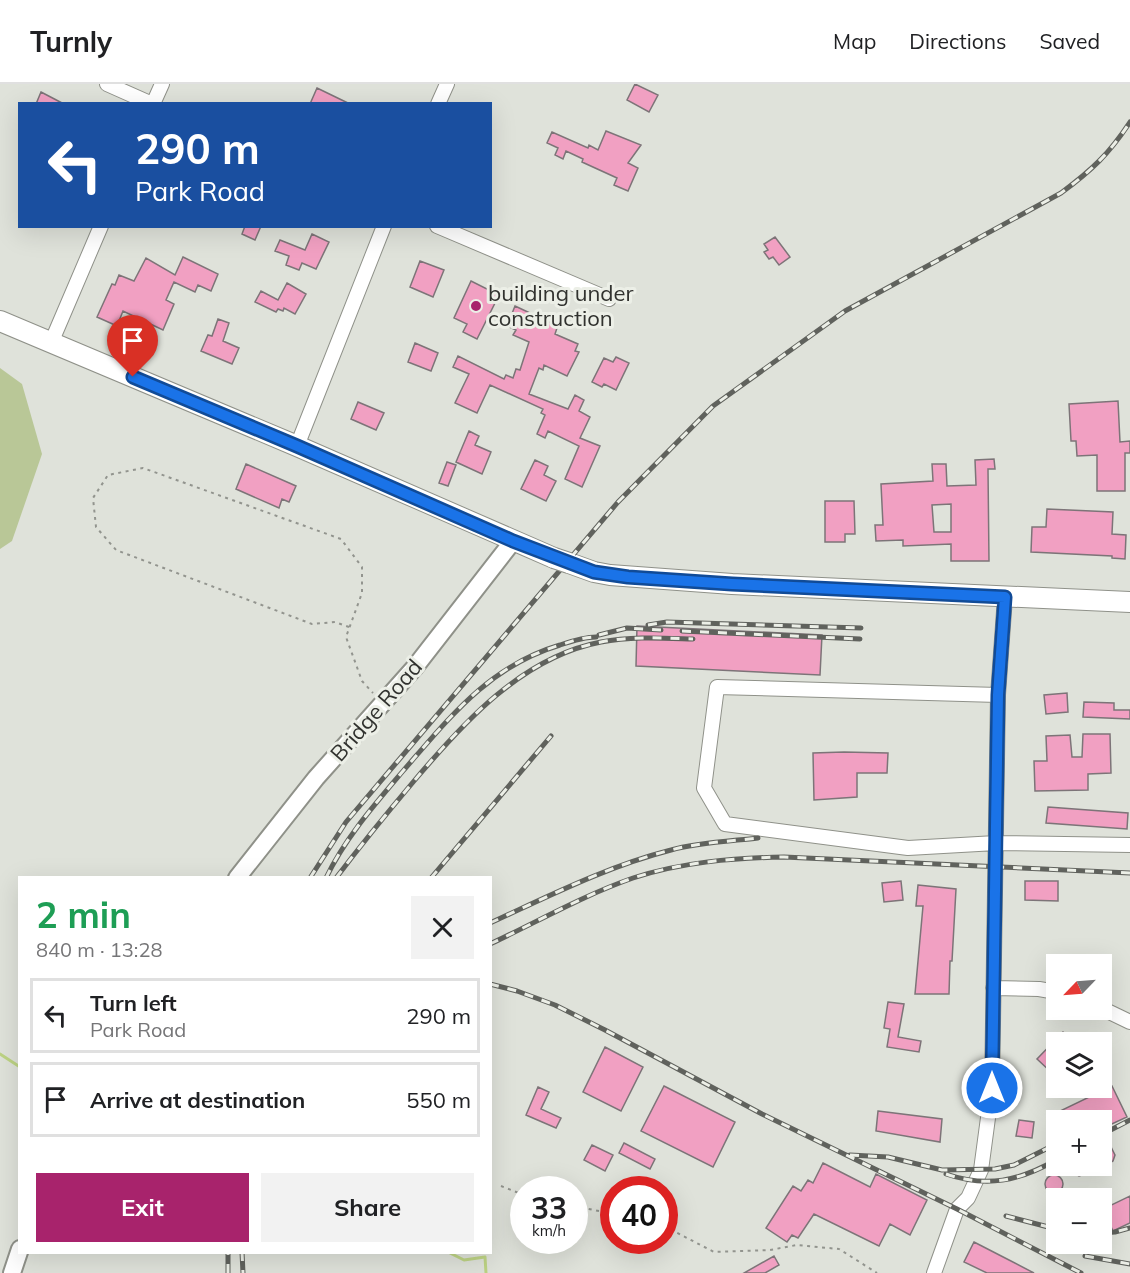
<!DOCTYPE html>
<html lang="en">
<head>
<meta charset="utf-8">
<style>
  body { margin:0; font-family:Mulish,sans-serif; background:#f2f2f2; color:#202124; height:100vh; display:flex; flex-direction:column; font-size:22px; white-space:nowrap }
  * { box-sizing:border-box; margin:0 }
  p { font-size:20px; color:#757577 }
  .icon { flex:none; width:33px; height:33px; fill:none; stroke:currentColor; stroke-width:2; stroke-linecap:round; stroke-linejoin:round }
  .map { position:relative; flex:1; overflow:hidden }
  .panel { position:absolute; left:18px; top:792px; width:474px; height:378px; display:flex; flex-direction:column; background:#fff; border-radius:0px; box-shadow:0 6px 24px #0002 }
  .panel>* { flex:none }
  .guide { position:absolute; left:18px; top:18px; width:474px; height:126px; border-radius:0px; box-shadow:0 6px 24px #0002; background:#1a4fa0; color:#fff; overflow:hidden }
  .needle { width:39px; rotate:245deg }
  .controls { position:absolute; left:1046px; top:870px; display:grid; gap:12px }
  .controls a { display:grid; place-items:center; width:66px; height:66px; border-radius:0px; background:#fff; box-shadow:0 6px 24px #0002; font-size:30px }
  .speed { position:absolute; left:510px; top:1092px; display:flex; gap:12px; font-size:30px; font-weight:700; text-align:center }
  .speed>* { display:grid; place-content:center; width:78px; height:78px; border-radius:50%; background:#fff; box-shadow:0 6px 24px #0002; line-height:1 }
  .speed small { font-size:15px; font-weight:400 }
  .speed .limit { border:9px solid #d22; background:#fff; color:#111 }
  .pin { position:absolute; display:grid; place-items:center; width:51px; height:51px; color:#fff; margin:-62px -26px; border-radius:50% 50% 50% 0; rotate:-45deg; box-shadow:0 0 6px #0007 }
  .pin .icon { rotate:45deg }
  .me { position:absolute; width:66px; margin:-33px; rotate:0deg; stroke-linejoin:round; filter:drop-shadow(0 0 4px #0008) }
  .turn { display:flex; align-items:center; gap:21px; height:126px; padding:0 18px; font-size:27px }
  .turn .icon { width:78px; height:78px; stroke-width:2.5 }
  .turn b { display:block; font-size:42px; line-height:51px }
  .round { display:grid; place-items:center; flex:none; width:63px; height:63px; border-radius:0px; background:#f2f2f2 }
  .head { display:flex; align-items:center; justify-content:space-between; height:102px; padding:0 18px }
  h1 { font-size:36px; font-weight:700; line-height:45px; color:#1e9e55 }
  .primary-button { display:flex; gap:12px; margin-top:auto; padding:12px 18px }
  .primary-button a { flex:1; height:69px; border-radius:0px; background:#a8236c; color:#fff; font-size:24px; font-weight:700; line-height:69px; text-align:center }
  .primary-button a+a { background:#f2f2f2; color:#202124 }
  ul { padding:0; list-style:none }
  li { display:flex; align-items:center; gap:18px; height:75px; margin:0 12px 9px; padding:0 6px; border:3px solid #e0e0e0; border-radius:0px }
  li div { flex:1 }
  li b { display:block; font-size:22px }
  li em { font-style:normal }
  header { display:flex; align-items:center; gap:36px; box-sizing:border-box; height:84px; padding:0 30px; background:#fff; border-bottom:2px solid #e0e0e0 }
  header strong { font-size:28px }
  nav { display:flex; gap:33px; margin-inline-start:auto; font-size:21px }
  .map>svg:first-child { display:block }
</style>
</head>
<body>
<header>
<strong>Turnly</strong>
<nav><a>Map</a><a>Directions</a><a>Saved</a></nav>
</header>
<div class="map">
<svg width="1130" height="1189" viewBox="0 0 1130 1189">
  <rect width="100%" height="100%" fill="#dfe2da"/>
  <path fill="#b9c797" d="M 0,284 L 22,300 L 42,370 L 12,457 L 0,465 Z"/>
  <g fill="none" stroke-linecap="round" stroke-linejoin="round">
    <path stroke="#bdd384" stroke-width="3" d="M 0,970 L 20,983
      M 448,1168 L 464,1176 L 485,1173 L 486,1189"/>
  </g>
  <path fill="#f1a0c2" stroke="#7d7478" stroke-width="1.5" fill-rule="evenodd" d="M 635,0 L 658,11 L 649,28 L 627,16 Z
    M 317,4 L 350,20 L 310,20 Z
    M 41,8 L 64,20 L 36,20 Z
    M 606,47 L 641,61 L 628,79 L 638,84 L 628,107 L 614,101 L 617,94 L 582,78 L 583,75 L 566,67 L 563,75 L 555,71 L 558,64 L 547,59 L 552,48 L 588,64 L 589,61 L 598,66 Z
    M 245,142 L 261,142 L 255,156 L 242,150 Z
    M 312,150 L 329,158 L 316,185 L 302,179 L 299,186 L 286,181 L 289,172 L 275,167 L 280,156 L 305,166 Z
    M 775,153 L 790,173 L 779,181 L 773,173 L 769,175 L 764,168 L 768,166 L 764,160 Z
    M 183,173 L 218,190 L 211,207 L 198,201 L 195,208 L 174,198 L 166,216 L 174,220 L 163,246 L 123,227 L 117,242 L 97,233 L 112,200 L 115,201 L 119,191 L 134,197 L 146,174 L 175,191 Z
    M 420,177 L 444,186 L 433,213 L 410,203 Z
    M 471,197 L 499,211 L 477,255 L 463,248 L 467,240 L 454,234 Z
    M 287,199 L 306,210 L 295,230 L 284,224 L 283,227 L 278,225 L 276,228 L 255,218 L 261,207 L 278,216 Z
    M 515,222 L 530,229 L 530,231 L 558,241 L 555,250 L 578,260 L 575,267 L 579,268 L 567,292 L 544,281 L 543,286 L 539,284 L 529,310 L 568,325 L 575,311 L 584,316 L 579,327 L 590,333 L 580,354 L 600,362 L 582,403 L 565,395 L 579,362 L 548,347 L 545,354 L 537,350 L 545,331 L 541,329 L 543,325 L 490,301 L 477,329 L 455,319 L 469,290 L 453,283 L 458,272 L 504,295 L 506,291 L 513,294 L 516,285 L 520,286 L 529,258 L 513,251 L 516,246 L 507,242 Z
    M 218,235 L 229,239 L 223,257 L 239,264 L 232,280 L 201,267 L 208,251 L 212,252 Z
    M 415,259 L 438,269 L 431,287 L 408,278 Z
    M 616,273 L 629,279 L 616,306 L 604,300 L 602,303 L 592,298 L 604,274 L 613,278 Z
    M 1118,317 L 1120,358 L 1130,357 L 1130,369 L 1125,369 L 1125,407 L 1097,407 L 1097,371 L 1077,372 L 1076,357 L 1071,357 L 1069,320 Z
    M 358,318 L 384,329 L 376,346 L 351,335 Z
    M 469,347 L 479,352 L 475,361 L 491,368 L 482,390 L 456,378 Z
    M 994,375 L 995,385 L 988,385 L 989,477 L 951,477 L 951,460 L 903,462 L 903,456 L 876,457 L 875,441 L 883,441 L 881,400 L 933,397 L 932,380 L 946,380 L 947,402 L 976,401 L 975,376 ZM 951,420 L 951,448 L 934,448 L 932,421 Z
    M 535,376 L 548,382 L 544,391 L 556,397 L 546,417 L 521,405 Z
    M 447,378 L 456,381 L 448,402 L 439,399 Z
    M 246,380 L 296,402 L 289,418 L 282,415 L 279,424 L 236,405 Z
    M 825,417 L 854,417 L 855,450 L 845,450 L 845,458 L 825,458 Z
    M 1047,425 L 1113,428 L 1112,450 L 1126,451 L 1125,475 L 1112,474 L 1112,472 L 1031,468 L 1032,443 L 1046,443 Z
    M 637,542 L 822,551 L 820,591 L 636,582 Z
    M 1067,609 L 1068,628 L 1046,630 L 1044,611 Z
    M 1084,618 L 1114,619 L 1114,626 L 1130,626 L 1130,635 L 1083,633 Z
    M 1083,650 L 1110,650 L 1111,689 L 1088,690 L 1088,706 L 1035,707 L 1034,677 L 1047,677 L 1046,652 L 1070,651 L 1072,673 L 1082,673 Z
    M 844,668 L 888,669 L 887,689 L 857,689 L 857,713 L 814,716 L 813,669 Z
    M 1048,723 L 1128,729 L 1127,745 L 1046,739 Z
    M 901,797 L 903,816 L 884,818 L 882,799 Z
    M 1025,797 L 1058,797 L 1058,817 L 1025,816 Z
    M 918,801 L 956,805 L 952,877 L 950,877 L 949,910 L 915,910 L 923,822 L 916,822 Z
    M 888,918 L 904,920 L 898,953 L 921,957 L 919,968 L 887,963 L 890,945 L 884,944 Z
    M 1063,948 L 1074,958 L 1056,958 L 1056,985 L 1052,989 L 1037,975 Z
    M 605,963 L 643,983 L 621,1027 L 583,1008 Z
    M 664,1002 L 735,1038 L 713,1083 L 641,1047 Z
    M 1112,1002 L 1127,1033 L 1101,1045 L 1101,1036 L 1064,1036 L 1060,1027 Z
    M 538,1003 L 549,1008 L 541,1025 L 561,1034 L 556,1044 L 526,1031 Z
    M 878,1027 L 942,1035 L 940,1058 L 876,1047 Z
    M 1019,1036 L 1034,1038 L 1032,1054 L 1016,1052 Z
    M 624,1059 L 655,1075 L 650,1085 L 619,1069 Z
    M 592,1061 L 613,1071 L 605,1087 L 584,1076 Z
    M 1105,1062 L 1111,1063 L 1115,1071 L 1113,1077 L 1108,1080 L 1101,1079 L 1101,1063 Z
    M 823,1079 L 870,1103 L 876,1090 L 927,1116 L 910,1151 L 890,1140 L 879,1162 L 814,1130 L 798,1154 L 792,1151 L 787,1158 L 766,1144 L 793,1102 L 801,1107 L 808,1096 L 813,1099 Z
    M 1061,1082 L 1092,1082 L 1085,1090 L 1079,1092 Z
    M1045 1100a9 9 0 1 1 18 0a9 9 0 1 1-18 0Z
    M 1130,1112 L 1130,1139 L 1113,1147 L 1103,1125 Z
    M 974,1158 L 1009,1176 L 1034,1189 L 987,1189 L 964,1178 Z
    M 774,1172 L 779,1181 L 765,1189 L 744,1189 Z"/>
  <g fill="none" stroke-linecap="round" stroke-linejoin="round">
    <defs>
      <path id="minor" d="M 107,0 L 152,20
        M 153,20 L 162,0
        M 438,20 L 447,0
        M 437,142 L 609,215
        M 51,259 L 101,142
        M 297,362 L 384,142
        M 998,611 L 717,603 L 704,704 L 725,740 L 908,764 L 996,759 L 1130,761
        M 993,904 L 1039,905 L 1056,908
        M 1101,924 L 1130,938
        M 934,1189 L 957,1125 L 968,1114 L 981,1086 L 992,1004 L 998,611 L 1005,513"/>
      <path id="major" d="M 237,794 L 316,694 L 415,583 L 513,457
        M 12,1189 L 20,1165"/>
      <path id="highway" d="M 0,237 L 297,362 L 554,474
        M 569,479 L 594,488 L 610,491 L 732,500 L 1130,518"/>
    </defs>
    <use href="#minor" stroke="#8f9189" stroke-width="16"/>
    <use href="#major" stroke="#8f9189" stroke-width="20"/>
    <use href="#highway" stroke="#8f9189" stroke-width="22"/>
    <path stroke="#92948e" stroke-width="2" stroke-dasharray="3 4.5" stroke-linecap="butt" d="M 349,543 L 335,538 L 312,540 L 116,466 L 96,443 L 93,414 L 108,391 L 143,384 L 341,455 L 362,483 L 362,509 L 346,553 L 362,597 L 373,609
      M 501,1102 L 524,1111
      M 574,1122 L 614,1130
      M 664,1142 L 714,1168 L 770,1166 L 797,1161 L 839,1165 L 877,1189"/>
    <use href="#minor" stroke="#fff" stroke-width="14"/>
    <use href="#major" stroke="#fff" stroke-width="16"/>
    <use href="#highway" stroke="#fff" stroke-width="20"/>
    <defs>
      <path id="rail" d="M 648,541 L 667,538 L 861,544
        M 682,547 L 860,555
        M 599,551 L 627,544 L 661,546
        M 310,794 L 346,738 L 618,418 L 713,322 L 845,227 L 1061,109 C 1092,86 1109,70 1130,38
        M 326,794 C 345,754 375,720 403,687 C 450,633 489,582 560,561 C 572,557 584,553 596,553
        M 336,794 C 361,761 387,729 414,697 C 463,639 522,573 601,558 C 632,552 662,554 693,555
        M 431,794 L 551,652
        M 490,839 C 549,812 608,782 671,766 C 696,759 732,757 758,754
        M 490,860 C 537,838 584,811 633,794 C 682,778 733,774 784,773 L 1130,789
        M 490,900 L 517,907 L 555,921 L 605,946 L 762,1030 L 957,1125 L 1081,1189
        M 1101,1051 L 1130,1036
        M 850,1071 L 888,1073 L 942,1086 L 995,1085 L 1014,1081 L 1056,1060
        M 946,1090 C 987,1104 1019,1097 1056,1076
        M 1006,1132 L 1056,1145
        M 1101,1149 L 1115,1148 L 1130,1144
        M 242,1168 L 243,1189
        M 1085,1172 L 1130,1180
        M 228,1189 L 228,1168"/>
    </defs>
    <use href="#rail" stroke="#60625d" stroke-width="5"/>
    <use href="#rail" stroke="#ecefe7" stroke-width="3" stroke-dasharray="9" stroke-linecap="butt"/>
    <defs>
      <path id="highway-bridge" d="M 554,474 L 569,479"/>
    </defs>
    <use href="#highway-bridge" stroke="#8f9189" stroke-width="22" stroke-linecap="butt"/>
    <use href="#highway-bridge" stroke="#fff" stroke-width="20"/>
  </g>
  <g fill="none" stroke-linecap="round" stroke-linejoin="round">
    <defs>
      <path id="route" d="M 133,293 L 297,362 L 513,457 L 594,488 L 628,493 L 732,500 L 1005,513 L 998,611 L 992,1004"/>
    </defs>
    <use href="#route" stroke="#114b97" stroke-width="15"/>
    <use href="#route" stroke="#1a73e8" stroke-width="10"/>
  </g>
  <circle fill="#a8236c" stroke="#ecefe7" stroke-width="2" cx="476" cy="222" r="6"/>
  <g text-anchor="middle" dominant-baseline="central" stroke-width="6" stroke-linejoin="round" paint-order="stroke">
    <g font-size="22" fill="#31322f" stroke="#ecefe7" text-anchor="start">
      <text x="488" y="209">building under<tspan x="488" dy="25">construction</tspan></text>
    </g>
    <g font-size="22" fill="#31322f" stroke="#ecefe7">
      <text transform="translate(376 626) rotate(-49)">Bridge Road</text>
    </g>
  </g>
</svg>
<div class="controls">
<a><svg class="needle" viewBox="-14 -14 28 28"><path d="M0-13l5 13h-10z" fill="#e53935"/><path d="M0 13l5-13h-10z" fill="#757577"/></svg></a>
<a><svg class="icon" aria-label="layers" viewBox="0 0 24 24"><path d="M12 4l9 5-9 5-9-5zM3 14l9 5 9-5"/></svg></a>
<a>+</a>
<a>−</a>
</div>
<div class="speed"><div>33<small>km/h</small></div><div class="limit">40</div></div>
<div class="pin" style="left:133px;top:293px;background:#d93025"><svg class="icon" aria-label="arrive" viewBox="0 0 24 24"><path d="M6 21V4h12l-3 4 3 4H6"/></svg></div>
<svg class="me" style="left:992px;top:1004px" viewBox="-20 -20 40 40"><circle r="17" fill="#1a73e8" stroke="#fff" stroke-width="3"/><path d="M0-11L8 9 0 5-8 9z" fill="#fff"/></svg>
<div class="guide">
<div class="turn"><svg class="icon" aria-label="left" viewBox="0 0 24 24"><path d="M17 20v-9H6M10 6l-5 5 5 5"/></svg><div><b>290 m</b>Park Road</div></div>
</div>
<section class="panel">
<div class="head"><div><h1>2 min</h1><p>840 m · 13:28</p></div><a class="round"><svg class="icon" aria-label="close" viewBox="0 0 24 24"><path d="M6 6l12 12M18 6L6 18"/></svg></a></div>
<ul>
<li><svg class="icon" aria-label="left" viewBox="0 0 24 24"><path d="M17 20v-9H6M10 6l-5 5 5 5"/></svg><div><b>Turn left</b><p>Park Road</p></div><em>290 m</em></li>
<li><svg class="icon" aria-label="arrive" viewBox="0 0 24 24"><path d="M6 21V4h12l-3 4 3 4H6"/></svg><div><b>Arrive at destination</b></div><em>550 m</em></li>
</ul>
<div class="primary-button"><a>Exit</a><a>Share</a></div>
</section>
</div>
</body>
</html>
